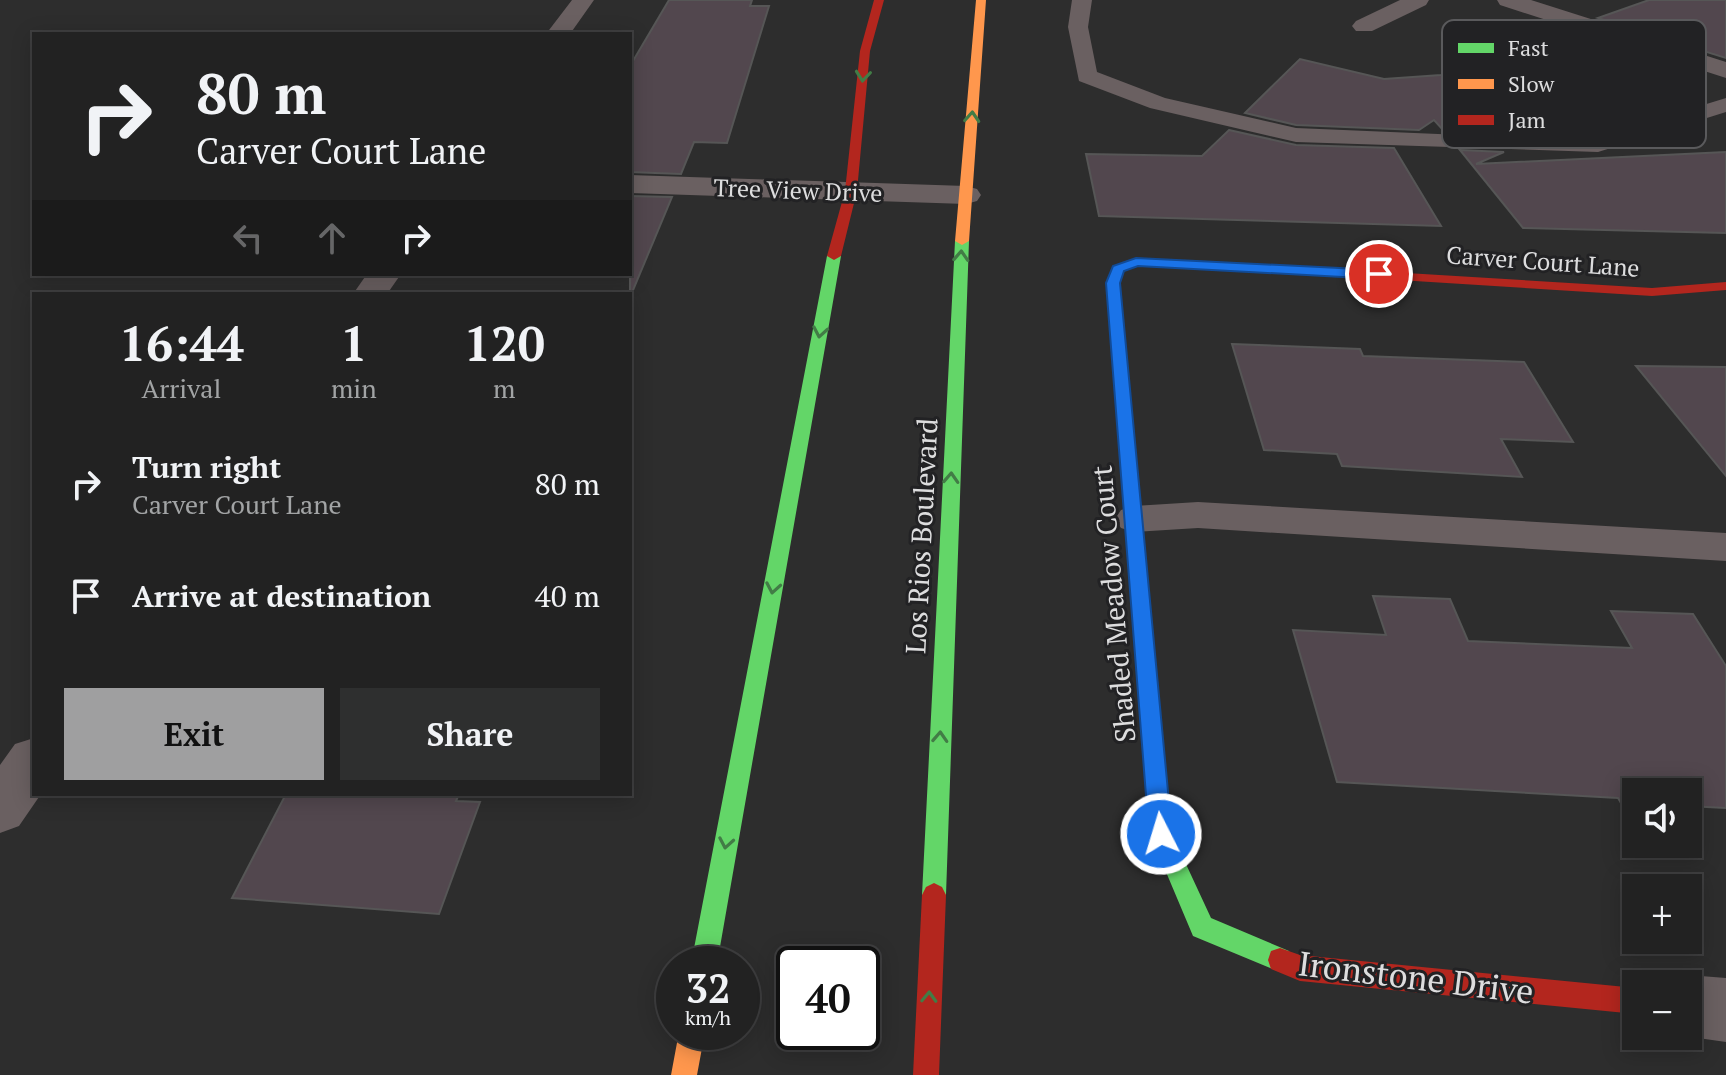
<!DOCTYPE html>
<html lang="en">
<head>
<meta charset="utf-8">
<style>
  body { margin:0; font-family:"PT Serif",serif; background:#2e2f2f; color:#f1f3f6; height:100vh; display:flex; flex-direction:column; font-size:30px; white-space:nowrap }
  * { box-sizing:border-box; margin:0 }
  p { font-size:26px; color:#a2a4a5 }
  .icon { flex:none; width:44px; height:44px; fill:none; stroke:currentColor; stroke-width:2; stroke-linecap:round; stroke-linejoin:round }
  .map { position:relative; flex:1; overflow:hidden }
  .drawer { position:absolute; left:32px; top:292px; width:600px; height:504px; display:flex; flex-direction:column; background:#222; border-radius:0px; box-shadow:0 4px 20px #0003,0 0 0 2px #3f3f40 }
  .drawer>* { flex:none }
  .banner { position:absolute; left:32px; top:32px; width:600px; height:244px; border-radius:0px; box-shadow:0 4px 20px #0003,0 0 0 2px #3f3f40; background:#222; color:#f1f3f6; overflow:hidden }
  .controls { position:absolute; left:1622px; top:778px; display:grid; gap:16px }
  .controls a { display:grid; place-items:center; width:80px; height:80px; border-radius:0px; background:#222; box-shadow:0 4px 20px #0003,0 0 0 2px #3f3f40; font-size:40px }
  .speed { position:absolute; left:656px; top:946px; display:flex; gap:16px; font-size:40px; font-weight:700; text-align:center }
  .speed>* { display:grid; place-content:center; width:104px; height:104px; border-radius:50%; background:#222; box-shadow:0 4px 20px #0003,0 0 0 2px #3f3f40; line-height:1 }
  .speed small { font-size:20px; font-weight:400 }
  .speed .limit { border:4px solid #111; border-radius:12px; background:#fff; color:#111 }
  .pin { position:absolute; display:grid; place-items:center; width:68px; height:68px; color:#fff; margin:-34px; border:4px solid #fff; border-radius:50%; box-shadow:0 2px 8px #0007 }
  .me { position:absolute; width:88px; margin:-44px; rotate:355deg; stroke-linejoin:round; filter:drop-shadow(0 0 6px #0008) }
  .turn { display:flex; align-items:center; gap:28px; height:168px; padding:0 32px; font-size:36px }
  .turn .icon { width:104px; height:104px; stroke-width:2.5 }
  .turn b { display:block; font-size:56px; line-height:68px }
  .lanes { display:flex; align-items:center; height:76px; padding:0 32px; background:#0003; justify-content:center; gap:40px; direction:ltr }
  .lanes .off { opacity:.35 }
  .eta { display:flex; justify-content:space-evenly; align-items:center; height:136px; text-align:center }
  .eta b { font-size:48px; font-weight:700; line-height:56px }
  .action { display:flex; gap:16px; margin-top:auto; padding:16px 32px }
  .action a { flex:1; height:92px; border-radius:0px; background:#9f9fa0; color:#111; font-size:32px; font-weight:700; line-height:92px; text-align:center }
  .action a+a { background:#2e2f2f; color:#f1f3f6 }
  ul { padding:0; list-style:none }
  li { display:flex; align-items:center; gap:24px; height:112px; padding:0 32px }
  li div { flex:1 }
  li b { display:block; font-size:30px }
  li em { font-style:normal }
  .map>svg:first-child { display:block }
</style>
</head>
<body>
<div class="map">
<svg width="1726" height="1075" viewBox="0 0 1726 1075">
  <rect width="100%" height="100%" fill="#2d2d2d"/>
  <path fill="#52474e" stroke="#565656" stroke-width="2" d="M 669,0 L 752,0 L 750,6 L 769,6 L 727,143 L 694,142 L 681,174 L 630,172 L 630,66 Z
    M 1649,0 L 1726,0 L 1726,58 L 1598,18 Z
    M 1567,30 L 1695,71 L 1545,134 L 1444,131 L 1434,120 L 1419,130 L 1296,125 L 1245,113 L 1300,59 L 1384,79 L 1441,75 Z
    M 1229,130 L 1296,145 L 1394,148 L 1441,226 L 1099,216 L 1086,154 L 1202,156 Z
    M 1460,150 L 1504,152 L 1476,164 L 1726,152 L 1726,233 L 1523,228 Z
    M 630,196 L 672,197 L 631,295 L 630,294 Z
    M 1232,344 L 1360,349 L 1363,356 L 1524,362 L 1573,442 L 1501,439 L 1522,477 L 1342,466 L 1337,454 L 1264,450 Z
    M 1636,366 L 1726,367 L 1726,476 Z
    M 1373,596 L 1450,599 L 1468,641 L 1632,648 L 1611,611 L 1693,614 L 1726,666 L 1726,808 L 1688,806 L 1688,792 L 1636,792 L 1636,803 L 1621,803 L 1618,798 L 1337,782 L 1293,630 L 1386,635 Z
    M 286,794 L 459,794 L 456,801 L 480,802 L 439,914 L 232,898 Z"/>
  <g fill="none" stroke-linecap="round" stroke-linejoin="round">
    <path fill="#6a6061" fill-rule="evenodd" d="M 1072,0 L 1092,0 L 1088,27 L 1097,72 L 1165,98 L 1296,128 L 1509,137 L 1596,138 L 1726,98 L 1726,112 L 1598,152 L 1296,142 L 1150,108 L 1079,81 L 1068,27 Z
      M 1198,502 L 1726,533 L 1726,561 L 1198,528 L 1134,532 L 1121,528 L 1115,519 L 1121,510 L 1134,506 Z"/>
    <path fill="#6a6061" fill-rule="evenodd" d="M 572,0 L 594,0 L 570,34 L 546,34 Z
      M 1400,0 L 1429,0 L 1426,5 L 1372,31 L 1356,31 L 1352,26 L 1356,21 Z
      M 1497,0 L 1531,0 L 1726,62 L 1726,78 L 1500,5 Z
      M 630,175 L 966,186 L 977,189 L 981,195 L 977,201 L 966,204 L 630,193 Z
      M 367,274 L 401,274 L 387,294 L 353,294 Z
      M 34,738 L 34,794 L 41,794 L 19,826 L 0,833 L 0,765 L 15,744 Z
      M 1688,975 L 1726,978 L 1726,1042 L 1684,1036 L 1688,1036 L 1688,984 L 1666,984 Z"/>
    <path fill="#63d668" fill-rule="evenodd" d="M 962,237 L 969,241 L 946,895 L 942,903 L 934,907 L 926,903 L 922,895 L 955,241 Z
      M 834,252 L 841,256 L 717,964 L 691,964 L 827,256 Z
      M 1136,258 L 1324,268 L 1331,272 L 1324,276 L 1138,266 L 1124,271 L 1120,283 L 1172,834 L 1211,918 L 1289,951 L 1292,960 L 1289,969 L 1280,972 L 1193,936 L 1150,834 L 1106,283 L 1113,266 Z"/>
    <path fill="#ff974d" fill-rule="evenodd" d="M 976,0 L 986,0 L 969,241 L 962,245 L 955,241 Z
      M 679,1032 L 705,1032 L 697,1075 L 671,1075 Z"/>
    <path fill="#b3261e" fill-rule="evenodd" d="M 874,0 L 884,0 L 870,51 L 857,191 L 841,256 L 834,260 L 827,256 L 845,191 L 860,51 Z
      M 1324,268 L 1652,288 L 1726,282 L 1726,290 L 1652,296 L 1319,275 L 1317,272 Z
      M 934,883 L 942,887 L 946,895 L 939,1075 L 913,1075 L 922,895 L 926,887 Z
      M 1280,948 L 1300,955 L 1636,988 L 1636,1014 L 1300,981 L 1271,969 L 1268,960 L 1271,951 Z"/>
  </g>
  <defs><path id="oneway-chevron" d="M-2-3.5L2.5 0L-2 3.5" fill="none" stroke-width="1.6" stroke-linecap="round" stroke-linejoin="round" transform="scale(2)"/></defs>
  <g stroke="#427c46">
    <use href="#oneway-chevron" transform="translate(863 76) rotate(96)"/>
    <use href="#oneway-chevron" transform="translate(972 117) rotate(-86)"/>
    <use href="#oneway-chevron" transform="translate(961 256) rotate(-87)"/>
    <use href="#oneway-chevron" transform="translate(820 332) rotate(100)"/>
    <use href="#oneway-chevron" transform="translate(951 478) rotate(-87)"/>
    <use href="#oneway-chevron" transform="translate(773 588) rotate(100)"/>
    <use href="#oneway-chevron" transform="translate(940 737) rotate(-87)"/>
    <use href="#oneway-chevron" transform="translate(726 843) rotate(100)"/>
    <use href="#oneway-chevron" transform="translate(929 997) rotate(-88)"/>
  </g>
  <path fill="#1a73e8" stroke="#114b97" stroke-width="2" d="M 1136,258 L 1379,270 L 1386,274 L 1379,279 L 1138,266 L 1124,271 L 1120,283 L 1172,834 L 1169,842 L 1161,845 L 1152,842 L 1149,834 L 1106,283 L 1113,266 Z"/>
  <g text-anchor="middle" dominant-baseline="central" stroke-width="6" stroke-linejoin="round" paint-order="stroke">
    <g font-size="24" fill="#ddddde" stroke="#222224">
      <text transform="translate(798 190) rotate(2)">Tree View Drive</text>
      <text transform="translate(1543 261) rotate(4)">Carver Court Lane</text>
    </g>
    <g font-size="28" fill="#ddddde" stroke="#222224">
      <text transform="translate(921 536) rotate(-87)">Los Rios Boulevard</text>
      <text transform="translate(1113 604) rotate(-95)">Shaded Meadow Court</text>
    </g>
    <g font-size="34" fill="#ddddde" stroke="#222224">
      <text transform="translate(1416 977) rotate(7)">Ironstone Drive</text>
    </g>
  </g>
  <rect x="1442" y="20" width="264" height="128" rx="12" fill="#222224" stroke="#5a5a5c" stroke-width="2"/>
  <rect x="1458" y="43" width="36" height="10" fill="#63d668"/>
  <rect x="1458" y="79" width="36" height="10" fill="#ff974d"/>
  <rect x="1458" y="115" width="36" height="10" fill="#b3261e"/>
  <g font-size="22" fill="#ddddde">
    <text x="1508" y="56">Fast</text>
    <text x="1508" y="92">Slow</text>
    <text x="1508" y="128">Jam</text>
  </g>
</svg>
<div class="controls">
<a><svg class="icon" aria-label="sound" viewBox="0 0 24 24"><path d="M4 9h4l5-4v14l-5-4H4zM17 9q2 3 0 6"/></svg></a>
<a>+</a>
<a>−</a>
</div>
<div class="speed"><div>32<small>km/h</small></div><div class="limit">40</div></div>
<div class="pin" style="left:1379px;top:274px;background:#d93025"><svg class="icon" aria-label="arrive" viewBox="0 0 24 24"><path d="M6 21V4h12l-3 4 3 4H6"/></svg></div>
<svg class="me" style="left:1161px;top:834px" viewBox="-20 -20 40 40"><circle r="17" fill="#1a73e8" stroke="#fff" stroke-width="3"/><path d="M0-11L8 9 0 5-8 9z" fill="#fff"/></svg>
<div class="banner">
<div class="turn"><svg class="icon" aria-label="right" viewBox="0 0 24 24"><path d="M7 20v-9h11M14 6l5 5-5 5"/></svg><div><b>80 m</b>Carver Court Lane</div></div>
<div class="lanes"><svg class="icon off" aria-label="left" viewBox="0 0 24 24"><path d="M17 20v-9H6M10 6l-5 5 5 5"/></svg><svg class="icon off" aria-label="ahead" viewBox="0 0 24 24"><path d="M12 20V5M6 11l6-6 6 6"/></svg><svg class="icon" aria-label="right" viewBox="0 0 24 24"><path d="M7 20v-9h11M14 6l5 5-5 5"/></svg></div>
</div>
<section class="drawer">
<div class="eta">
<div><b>16:44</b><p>Arrival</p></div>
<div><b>1</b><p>min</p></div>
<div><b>120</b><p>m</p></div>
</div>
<ul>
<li><svg class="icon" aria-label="right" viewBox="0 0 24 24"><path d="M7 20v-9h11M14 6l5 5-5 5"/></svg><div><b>Turn right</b><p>Carver Court Lane</p></div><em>80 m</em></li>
<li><svg class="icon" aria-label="arrive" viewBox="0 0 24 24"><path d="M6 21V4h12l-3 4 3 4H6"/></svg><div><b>Arrive at destination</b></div><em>40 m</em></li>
</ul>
<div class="action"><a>Exit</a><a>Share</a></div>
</section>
</div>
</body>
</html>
